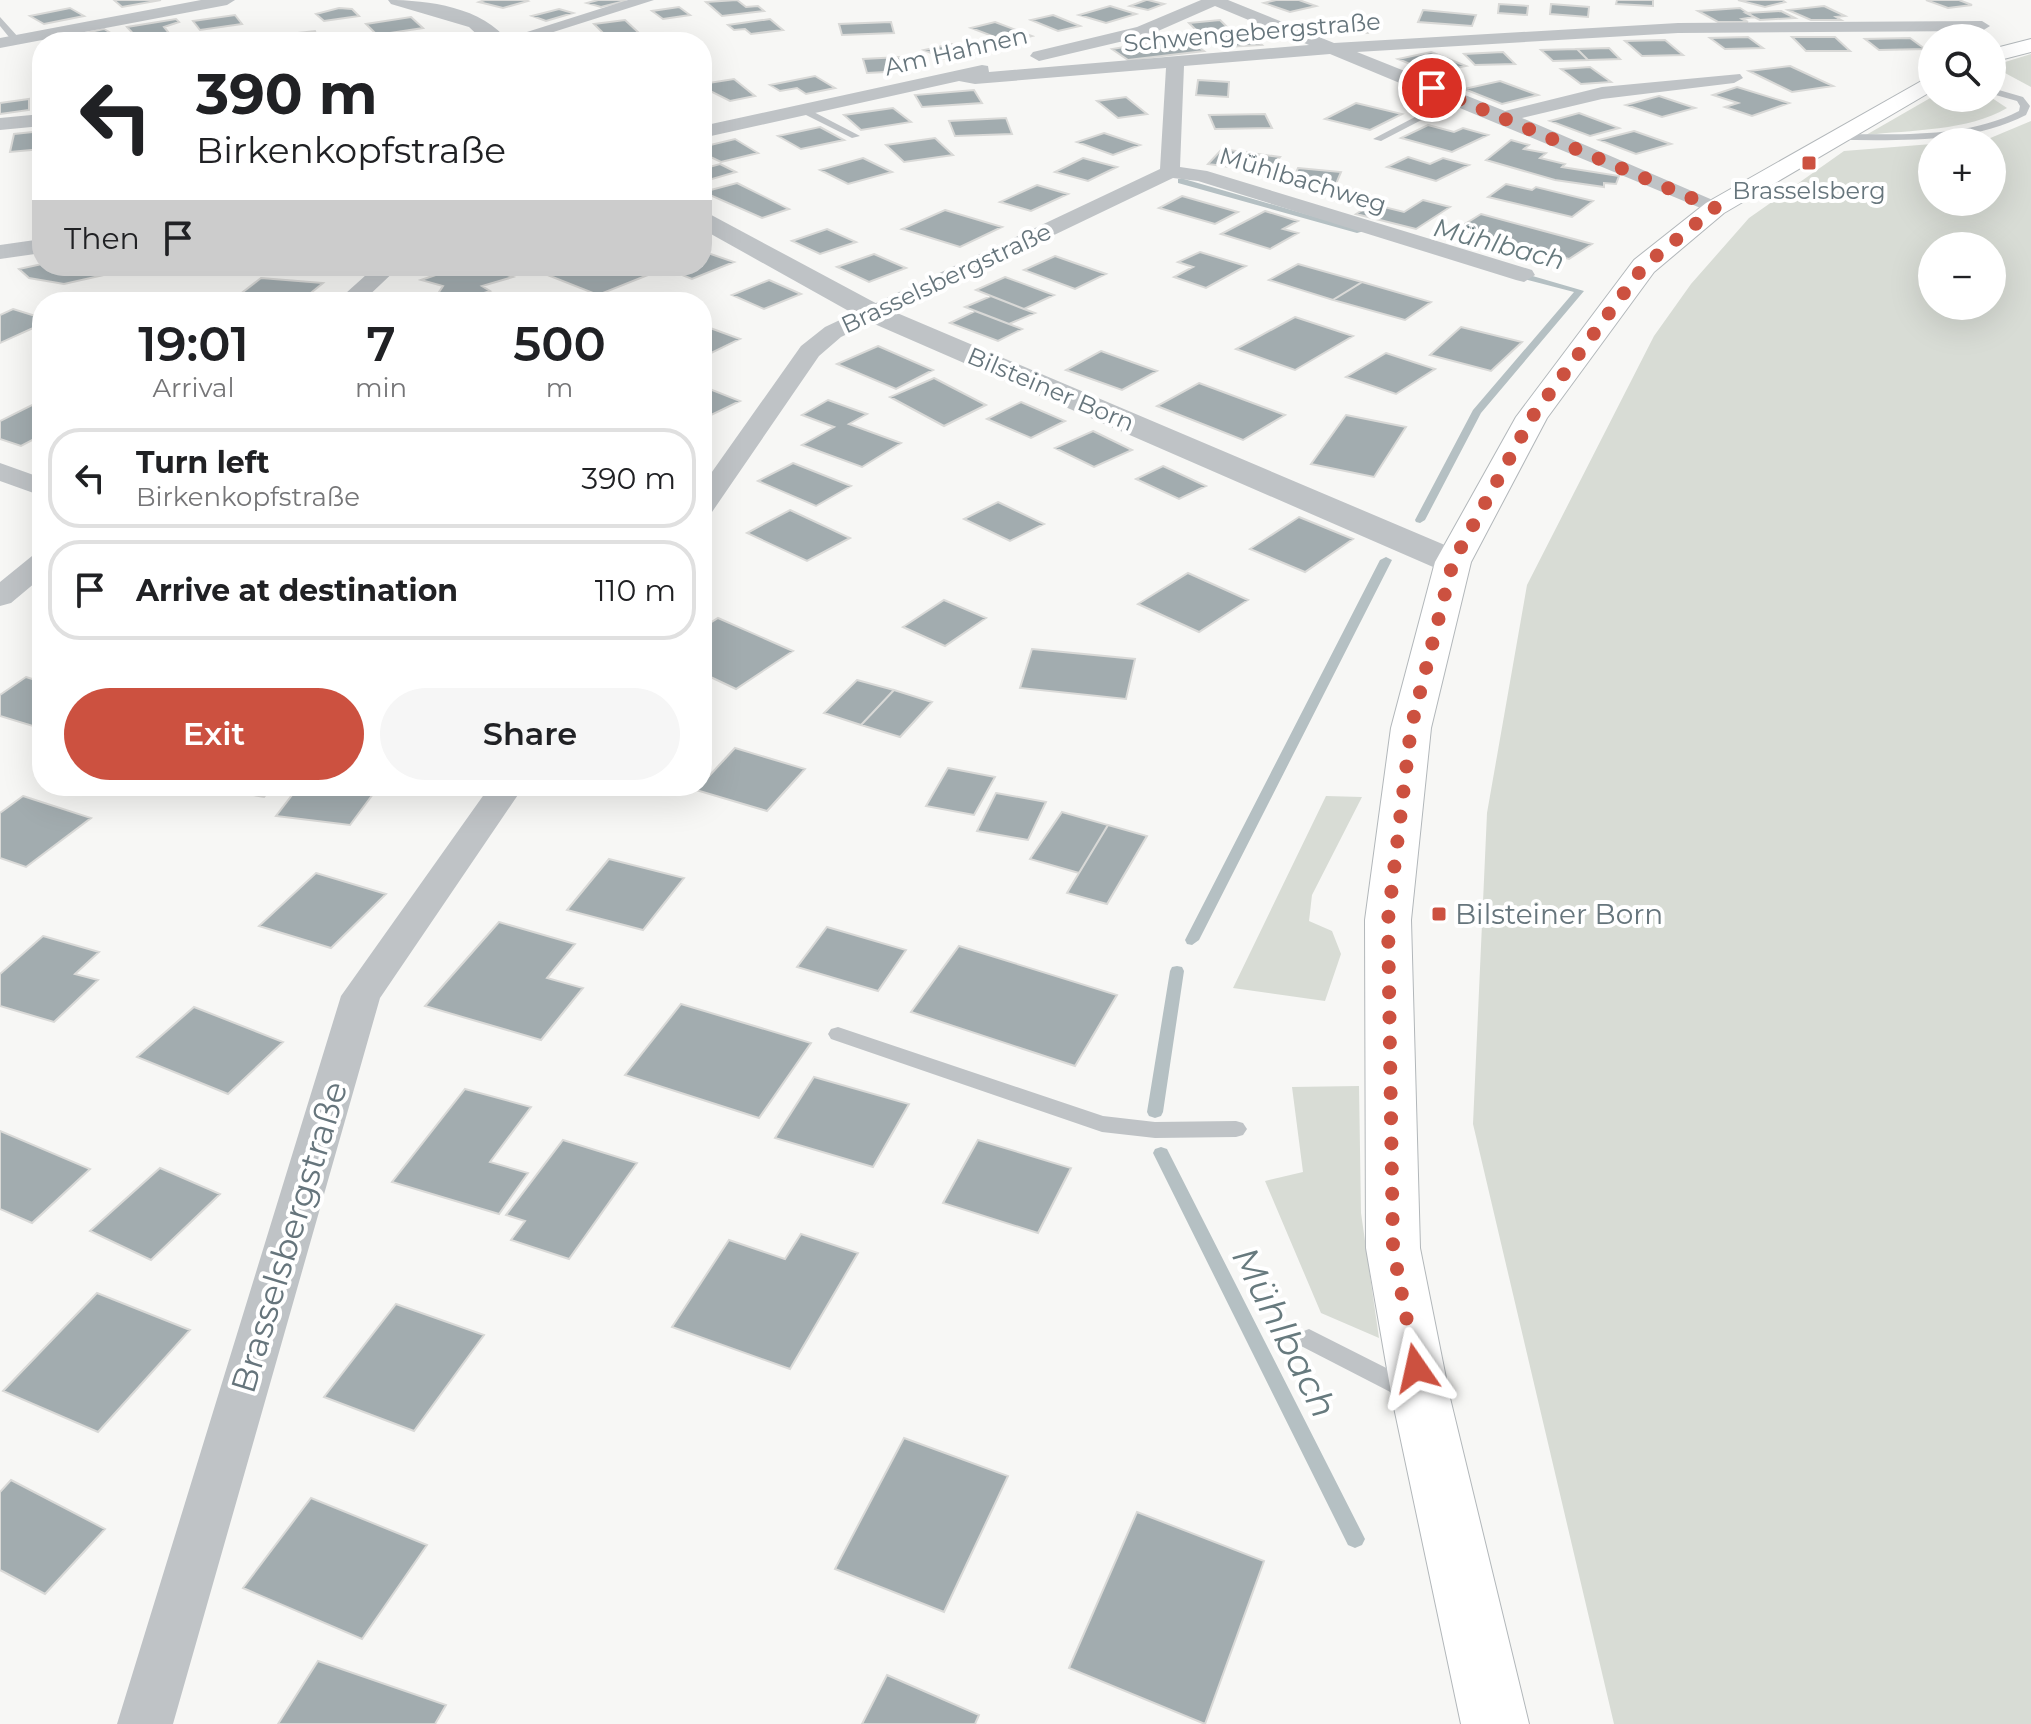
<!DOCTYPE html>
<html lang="en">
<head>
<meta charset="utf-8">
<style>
  body { margin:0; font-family:Montserrat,sans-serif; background:#f6f6f6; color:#202124; height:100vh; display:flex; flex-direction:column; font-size:30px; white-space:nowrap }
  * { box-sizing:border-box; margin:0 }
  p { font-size:26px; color:#757577 }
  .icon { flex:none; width:44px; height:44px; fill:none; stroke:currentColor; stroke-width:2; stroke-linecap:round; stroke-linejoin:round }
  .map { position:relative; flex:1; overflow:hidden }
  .panel { position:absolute; left:32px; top:292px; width:680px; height:504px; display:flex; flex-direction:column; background:#fff; border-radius:32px; box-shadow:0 8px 32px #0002 }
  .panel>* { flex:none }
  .guide { position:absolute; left:32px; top:32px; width:680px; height:244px; border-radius:32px; box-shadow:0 8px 32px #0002; background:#fff; color:#202124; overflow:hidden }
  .buttons { position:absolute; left:1918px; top:24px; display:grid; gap:16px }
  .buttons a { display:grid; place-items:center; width:88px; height:88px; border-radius:50%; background:#fff; box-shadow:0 8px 32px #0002; font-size:40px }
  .pin { position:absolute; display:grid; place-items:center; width:68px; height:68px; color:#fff; margin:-34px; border:4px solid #fff; border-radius:50%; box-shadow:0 2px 8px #0007 }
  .me { position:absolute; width:88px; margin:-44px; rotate:349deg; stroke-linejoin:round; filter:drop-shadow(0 0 6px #0008) }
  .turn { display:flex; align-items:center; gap:28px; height:168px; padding:0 32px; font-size:36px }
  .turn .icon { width:104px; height:104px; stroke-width:2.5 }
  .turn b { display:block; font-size:56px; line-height:68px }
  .then { display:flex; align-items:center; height:76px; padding:0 32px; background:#0003; gap:16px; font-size:30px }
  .eta { display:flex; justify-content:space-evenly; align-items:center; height:136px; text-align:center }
  .eta b { font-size:48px; font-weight:600; line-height:56px }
  .cta { display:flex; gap:16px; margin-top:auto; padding:16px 32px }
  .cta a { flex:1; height:92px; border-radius:48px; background:#cc5140; color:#fff; font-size:32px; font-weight:600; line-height:92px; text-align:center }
  .cta a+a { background:#f6f6f6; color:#202124 }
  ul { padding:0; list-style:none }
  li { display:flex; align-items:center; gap:24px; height:100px; margin:0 16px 12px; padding:0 16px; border:4px solid #e0e0e0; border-radius:32px }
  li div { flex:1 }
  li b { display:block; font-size:30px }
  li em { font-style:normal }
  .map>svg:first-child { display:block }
</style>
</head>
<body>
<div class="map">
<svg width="2031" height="1724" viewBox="0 0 2031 1724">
  <rect width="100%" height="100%" fill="#f7f7f5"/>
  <path fill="#d8dcd5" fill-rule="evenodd" d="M 2031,54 L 2031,87 L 1992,66 Z
    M 1932,97 L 1992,98 L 2007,108 C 1969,131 1910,130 1866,135 Z
    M 2031,121 L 2031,1724 L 1614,1724 L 1473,1124 L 1487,813 L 1527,585 L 1654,336 L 1691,284 L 1749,218 L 1844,151 L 1932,144 L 1932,202 L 1992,202 L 1992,142 L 1955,142 L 1988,139 ZM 1992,246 L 1992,306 L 1932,306 L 1932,246 Z
    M 1326,796 L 1362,797 L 1312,895 L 1309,921 L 1332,931 L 1341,954 L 1325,1001 L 1233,988 Z
    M 1359,1086 L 1361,1213 L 1379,1338 L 1321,1313 L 1265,1181 L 1303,1172 L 1292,1087 Z"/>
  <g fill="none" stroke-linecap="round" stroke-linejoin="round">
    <path fill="#b5c0c3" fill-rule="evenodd" d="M 1178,179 L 1184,179 L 1364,231 L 1357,233 L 1178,183 Z
      M 1515,271 L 1584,291 L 1481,413 L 1425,520 L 1420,523 L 1416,522 L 1415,520 L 1473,410 L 1574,292 L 1512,276 L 1511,274 Z
      M 1386,557 L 1392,560 L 1199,940 L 1192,945 L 1187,944 L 1185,940 L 1380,560 Z
      M 1177,966 L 1182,967 L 1184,971 L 1163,1112 L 1161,1116 L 1155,1118 L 1149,1116 L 1147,1112 L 1170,971 L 1172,967 Z
      M 1161,1147 L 1167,1149 L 1169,1153 L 1362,1533 L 1365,1539 L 1362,1545 L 1355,1548 L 1348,1545 L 1153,1153 L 1155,1149 Z"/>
  </g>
  <path fill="#a2acaf" stroke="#d9d9d7" stroke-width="2" d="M 114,0 L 161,0 L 122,7 Z
    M 485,0 L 526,0 L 528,1 L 503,8 L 479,2 Z
    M 598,0 L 623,0 L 625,1 L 601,7 L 587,3 Z
    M 737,0 L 746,7 L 758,6 L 764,11 L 722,16 L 706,2 Z
    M 1146,0 L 1148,0 L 1164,4 L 1148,10 L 1130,6 Z
    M 1276,0 L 1299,0 L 1316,6 L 1290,12 L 1264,3 Z
    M 1617,0 L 1653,0 L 1653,6 L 1616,4 Z
    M 1738,0 L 1782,0 L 1785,2 L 1765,7 Z
    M 1926,0 L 1959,0 L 1972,5 L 1948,8 Z
    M 1499,4 L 1528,6 L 1527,15 L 1498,13 Z
    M 1551,4 L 1589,7 L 1588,17 L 1550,14 Z
    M 1110,6 L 1136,14 L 1106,23 L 1079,15 Z
    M 1824,6 L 1845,16 L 1836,17 L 1841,20 L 1811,20 L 1788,10 Z
    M 679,7 L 690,15 L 663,19 L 652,11 Z
    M 70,8 L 84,16 L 44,24 L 30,16 Z
    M 339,8 L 352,9 L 359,16 L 324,21 L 316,14 Z
    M 1740,8 L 1754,17 L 1742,19 L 1748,22 L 1718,22 L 1698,11 Z
    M 559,9 L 573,13 L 546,21 L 532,16 Z
    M 1423,10 L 1476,15 L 1472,26 L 1418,22 Z
    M 1781,11 L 1795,18 L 1760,20 L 1746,13 Z
    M 235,15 L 242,24 L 200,30 L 193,21 Z
    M 1053,15 L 1080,26 L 1058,31 L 1031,20 Z
    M 411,17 L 423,28 L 377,35 L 366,24 Z
    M 1330,18 L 1376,23 L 1368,33 L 1321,28 Z
    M 176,19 L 179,22 L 164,27 L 169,33 L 137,38 L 127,27 Z
    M 770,19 L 783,30 L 751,34 L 745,29 L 734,30 L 728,25 Z
    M 625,20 L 639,33 L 607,37 L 594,24 Z
    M 1220,20 L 1230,30 L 1198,32 L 1189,23 Z
    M 891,22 L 894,33 L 842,35 L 839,24 Z
    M 995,22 L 1032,36 L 1008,42 L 971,28 Z
    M 104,29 L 116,36 L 88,42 L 48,41 Z
    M 315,31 L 319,42 L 272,42 L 270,36 Z
    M 169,33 L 180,34 L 175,42 L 141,42 L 137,38 Z
    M 447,34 L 453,42 L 407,42 L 405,39 Z
    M 1250,34 L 1262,45 L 1226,47 L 1214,36 Z
    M 1184,37 L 1204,51 L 1128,60 L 1112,49 Z
    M 1748,37 L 1763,48 L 1725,49 L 1710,38 Z
    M 1792,37 L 1835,37 L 1850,51 L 1806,51 Z
    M 1910,38 L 1925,49 L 1879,50 L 1865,39 Z
    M 1665,40 L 1683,55 L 1642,56 L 1625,41 Z
    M 951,44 L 978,54 L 950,61 L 924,50 Z
    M 1609,48 L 1620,59 L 1588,60 L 1577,49 Z
    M 1577,49 L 1588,60 L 1553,61 L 1541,50 Z
    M 1431,52 L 1466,66 L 1432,73 L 1398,59 Z
    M 1503,52 L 1515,64 L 1475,65 L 1464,54 Z
    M 900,57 L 905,71 L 867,73 L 863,59 Z
    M 1790,66 L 1833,86 L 1792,92 L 1749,71 Z
    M 1590,67 L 1611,82 L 1581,84 L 1561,69 Z
    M 815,76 L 835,88 L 806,94 L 797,88 L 780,91 L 770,85 Z
    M 734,79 L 755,96 L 730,101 L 702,87 L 702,84 Z
    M 1198,80 L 1229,82 L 1228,97 L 1196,95 Z
    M 1500,81 L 1538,95 L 1502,104 L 1464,89 Z
    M 1737,87 L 1789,103 L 1752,116 L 1725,107 L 1738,103 L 1713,95 Z
    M 974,90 L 982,103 L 922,107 L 915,95 Z
    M 1659,96 L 1695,108 L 1662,117 L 1626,105 Z
    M 1126,97 L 1147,114 L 1118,118 L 1097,101 Z
    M 29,99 L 29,110 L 0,114 L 0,103 Z
    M 1356,103 L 1402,114 L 1370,130 L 1325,119 Z
    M 893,108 L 911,122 L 861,130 L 844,115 Z
    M 1579,113 L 1619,128 L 1590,136 L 1550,121 Z
    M 1265,114 L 1272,128 L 1215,129 L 1209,115 Z
    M 1006,118 L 1012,134 L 955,136 L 949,121 Z
    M 1428,125 L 1454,132 L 1463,128 L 1488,135 L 1452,152 L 1401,138 Z
    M 820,127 L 844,140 L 801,149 L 778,136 Z
    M 42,131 L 42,149 L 10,152 L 14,134 Z
    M 1634,131 L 1671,144 L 1636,154 L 1599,140 Z
    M 1104,133 L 1140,145 L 1113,155 L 1077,142 Z
    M 935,138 L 953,155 L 904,162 L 886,145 Z
    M 735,139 L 758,153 L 721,162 L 702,153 L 702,147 Z
    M 1511,140 L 1529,145 L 1524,149 L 1546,153 L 1540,158 L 1565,164 L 1562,167 L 1619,176 L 1616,184 L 1604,183 L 1604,187 L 1555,180 L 1486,160 Z
    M 1222,149 L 1280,157 L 1267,172 L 1208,164 Z
    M 1408,157 L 1430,164 L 1443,158 L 1469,165 L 1436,181 L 1387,167 Z
    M 863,158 L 892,172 L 848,184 L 820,170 Z
    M 1083,158 L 1117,167 L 1088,181 L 1055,172 Z
    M 720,164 L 736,172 L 702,182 L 702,169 Z
    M 1298,168 L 1341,172 L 1336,184 L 1293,180 Z
    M 737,183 L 789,209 L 762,218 L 703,192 Z
    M 1506,184 L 1532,190 L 1536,187 L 1593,201 L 1572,217 L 1488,197 Z
    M 1037,185 L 1068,194 L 1031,211 L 1000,202 Z
    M 1182,196 L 1238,212 L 1215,224 L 1159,208 Z
    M 1423,200 L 1450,207 L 1416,229 L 1356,214 L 1372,204 L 1404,212 Z
    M 945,210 L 1002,227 L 960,247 L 902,229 Z
    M 1265,211 L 1298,221 L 1283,229 L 1298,233 L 1270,249 L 1221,234 Z
    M 1481,214 L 1592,244 L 1569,259 L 1457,229 Z
    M 827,229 L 856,242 L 820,254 L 792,241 Z
    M 702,251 L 734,262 L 692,279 L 662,267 L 702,266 Z
    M 1200,252 L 1246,266 L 1206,288 L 1174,277 L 1193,267 L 1178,262 Z
    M 874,254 L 906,268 L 869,282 L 837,267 Z
    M 1055,256 L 1106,274 L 1075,289 L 1024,270 Z
    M 42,264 L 93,266 L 117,272 L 64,284 L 29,278 L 19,269 Z
    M 1298,264 L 1362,282 L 1333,300 L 1269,280 Z
    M 462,266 L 481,266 L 513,277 L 482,286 L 490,291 L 484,293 L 493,299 L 486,302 L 433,301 L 443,286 L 421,280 Z
    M 577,266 L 635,266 L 653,273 L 598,295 L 550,276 Z
    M 1005,277 L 1054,295 L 1024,309 L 976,290 Z
    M 261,278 L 323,283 L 301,301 L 239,295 Z
    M 769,280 L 801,294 L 764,309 L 732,295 Z
    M 1362,282 L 1431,302 L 1405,320 L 1333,300 Z
    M 991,296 L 1024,309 L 1035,313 L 1009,324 L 965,307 Z
    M 13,309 L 42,318 L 42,324 L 0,343 L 0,315 Z
    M 975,311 L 1009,324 L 1022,329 L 998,341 L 950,323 Z
    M 1295,317 L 1353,336 L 1295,370 L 1236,349 Z
    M 702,325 L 740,339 L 705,356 Z
    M 1461,327 L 1522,342 L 1491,371 L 1430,355 Z
    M 878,346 L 933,370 L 896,389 L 837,364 Z
    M 1101,351 L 1157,371 L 1122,390 L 1066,370 Z
    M 1386,353 L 1435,369 L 1396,394 L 1346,377 Z
    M 934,378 L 986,405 L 944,426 L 890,397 Z
    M 1199,383 L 1285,415 L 1243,440 L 1157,406 Z
    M 702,386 L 740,401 L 705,418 L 702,417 Z
    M 828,400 L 867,414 L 849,424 L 901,443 L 862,467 L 802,445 L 834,427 L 802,415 Z
    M 1021,402 L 1065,421 L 1031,438 L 987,419 Z
    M 32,405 L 42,408 L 42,435 L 21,446 L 0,439 L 0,421 Z
    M 1346,415 L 1406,427 L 1374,477 L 1311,464 Z
    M 1093,431 L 1132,450 L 1094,467 L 1055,448 Z
    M 793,463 L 851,486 L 816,506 L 758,481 Z
    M 1163,466 L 1206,486 L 1179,499 L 1136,479 Z
    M 998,502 L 1044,524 L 1010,541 L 964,519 Z
    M 790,510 L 850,538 L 807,561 L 747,533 Z
    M 1299,517 L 1353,539 L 1305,572 L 1250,549 Z
    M 1188,573 L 1248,600 L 1199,632 L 1138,604 Z
    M 944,600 L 986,618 L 945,646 L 903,627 Z
    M 718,618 L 793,651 L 736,689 L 702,673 L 702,628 Z
    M 1032,649 L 1135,659 L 1126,699 L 1020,688 Z
    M 26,677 L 42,682 L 42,723 L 36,727 L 0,716 L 0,695 Z
    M 857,680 L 894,690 L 861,725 L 824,713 Z
    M 894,690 L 932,702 L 900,737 L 861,725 Z
    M 735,748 L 805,769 L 767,811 L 696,790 Z
    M 948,768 L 995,777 L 974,815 L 926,806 Z
    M 202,786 L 273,786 L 264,797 Z
    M 299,786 L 379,786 L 350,825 L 276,816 Z
    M 996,793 L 1046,802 L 1028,840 L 977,831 Z
    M 23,796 L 91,818 L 26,867 L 0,858 L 0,813 Z
    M 1062,812 L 1108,825 L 1079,873 L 1030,859 Z
    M 1108,825 L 1147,836 L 1107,904 L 1067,893 Z
    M 609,859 L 684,878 L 643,930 L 567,910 Z
    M 316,873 L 386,894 L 331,948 L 259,926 Z
    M 499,922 L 575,944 L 547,978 L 583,988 L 541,1040 L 425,1006 Z
    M 827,927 L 906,950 L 878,991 L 797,967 Z
    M 43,936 L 99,952 L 75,974 L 98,980 L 54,1022 L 0,1006 L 0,974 Z
    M 959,946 L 1117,995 L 1075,1066 L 911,1012 Z
    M 681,1004 L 811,1043 L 759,1118 L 625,1075 Z
    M 194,1007 L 283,1042 L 228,1094 L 137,1057 Z
    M 814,1077 L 909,1104 L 873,1167 L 775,1138 Z
    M 465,1089 L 531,1107 L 490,1162 L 528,1173 L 499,1214 L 392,1182 Z
    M 0,1131 L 90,1169 L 32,1223 L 0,1209 Z
    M 563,1140 L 637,1163 L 569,1259 L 511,1240 L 525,1221 L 506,1215 Z
    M 978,1140 L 1071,1168 L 1038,1233 L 943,1203 Z
    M 160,1168 L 220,1194 L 151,1260 L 90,1231 Z
    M 801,1234 L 858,1253 L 790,1369 L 672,1327 L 729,1240 L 785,1259 Z
    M 97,1293 L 190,1330 L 98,1432 L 3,1391 Z
    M 396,1304 L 484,1335 L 414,1431 L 324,1397 Z
    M 904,1438 L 1008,1476 L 944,1612 L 835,1569 Z
    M 11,1480 L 105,1529 L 45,1594 L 0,1570 L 0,1492 Z
    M 311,1498 L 427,1545 L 362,1639 L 243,1588 Z
    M 1137,1512 L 1264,1561 L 1205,1724 L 1069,1668 Z
    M 318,1661 L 446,1705 L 435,1724 L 278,1724 Z
    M 887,1675 L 979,1715 L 975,1724 L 862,1724 Z"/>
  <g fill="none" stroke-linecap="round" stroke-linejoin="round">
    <defs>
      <path id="secondary" d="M 2031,39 L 2031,52 L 1992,62 L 1992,49 Z
        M 1932,75 L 1932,91 L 1724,213 L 1654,272 L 1547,418 L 1471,562 L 1431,728 L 1411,920 L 1420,1248 L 1450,1398 L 1529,1724 L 1461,1724 L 1392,1398 L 1366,1248 L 1365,920 L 1391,728 L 1435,562 L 1516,417 L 1634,260 L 1706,203 Z"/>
    </defs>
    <use href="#secondary" stroke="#b2b7ba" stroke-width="2"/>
    <path fill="#bfc3c6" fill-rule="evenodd" d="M 0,17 L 19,38 L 19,42 L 13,42 L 0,26 Z
      M 1992,88 L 2023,97 L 2030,106 L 2026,115 C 1970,144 1897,140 1835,140 L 1830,137 L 1835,134 C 1894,134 1965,139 2019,111 L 2020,106 L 2017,101 L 1992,94 Z
      M 1457,95 L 1460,100 L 1381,141 L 1373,139 Z
      M 800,108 L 806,108 L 860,136 L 852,138 L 800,112 Z
      M 838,1027 L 1103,1116 L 1155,1122 L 1236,1121 L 1243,1123 L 1247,1129 L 1243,1135 L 1236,1137 L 1155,1138 L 1102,1132 L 831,1039 L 828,1034 L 831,1029 Z
      M 1309,1329 L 1418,1384 L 1422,1391 L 1418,1398 L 1410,1401 L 1402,1398 L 1301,1346 L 1297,1339 L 1301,1332 Z"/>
    <path fill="#bfc3c6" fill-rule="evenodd" d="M 201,0 L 235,0 L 227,5 L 0,48 L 0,38 Z
      M 628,0 L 654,0 L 522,42 L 495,42 Z
      M 1201,0 L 1228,0 L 1334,43 L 1678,23 L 1982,21 L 1990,26 L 1982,31 L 1678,33 L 1357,52 L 1505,111 L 1602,87 L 1740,74 L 1743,78 L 1734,83 L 1602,99 L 1522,118 L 1722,204 L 1726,208 L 1722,212 L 1715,214 L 1330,54 L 1184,66 L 1180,167 L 1207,171 L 1532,270 L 1535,275 L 1524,282 L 1516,280 L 1198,181 L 1173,178 L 841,337 L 819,356 L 712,512 L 702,514 L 702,486 L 801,346 L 825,327 L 1160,169 L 1166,68 L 975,84 L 959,81 L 702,138 L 702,126 L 982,65 L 988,66 L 989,72 L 1309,45 L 1215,6 L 1149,35 L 1039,61 L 1030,56 L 1033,52 L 1137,27 Z
      M 42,114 L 42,126 L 0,130 L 0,118 Z
      M 42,239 L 42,253 L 0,259 L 0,245 Z
      M 376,266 L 400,266 L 362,302 L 336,302 Z
      M 0,463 L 42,478 L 42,496 L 0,481 Z
      M 42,553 L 42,577 L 11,603 L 0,606 L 0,582 L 32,556 Z
      M 490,786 L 524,786 L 380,998 L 173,1724 L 117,1724 L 341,996 Z"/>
    <path fill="#bfc3c6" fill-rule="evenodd" d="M 388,0 C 428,0 483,7 509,42 L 485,42 L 469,27 L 391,4 Z
      M 702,210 L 883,307 L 1466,554 L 1471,562 L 1466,570 L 1453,573 L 1440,570 L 863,319 L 702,229 Z"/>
    <use href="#secondary" fill="#fff" fill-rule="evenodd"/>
  </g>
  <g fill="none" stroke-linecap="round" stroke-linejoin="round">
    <path stroke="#cc5140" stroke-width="14" stroke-dasharray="0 25.2" d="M 1416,1368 L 1393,1248 L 1388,920 L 1411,728 L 1439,617 L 1453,562 L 1532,417 L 1644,266 L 1715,208 L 1432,88"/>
  </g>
  <g fill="#cc5140" stroke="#fff" stroke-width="3">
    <rect x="1801" y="155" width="16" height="16" rx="4"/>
    <rect x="1431" y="906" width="16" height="16" rx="4"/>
  </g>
  <g text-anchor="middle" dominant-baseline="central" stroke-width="8" stroke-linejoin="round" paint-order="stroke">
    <g font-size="24" fill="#66757c" stroke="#fff">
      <text transform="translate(1252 32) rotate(-5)">Schwengebergstraße</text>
      <text transform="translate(956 51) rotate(-13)">Am Hahnen</text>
      <text transform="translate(1303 180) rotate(17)">Mühlbachweg</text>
      <text transform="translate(946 278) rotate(-25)">Brasselsbergstraße</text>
      <text transform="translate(1051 389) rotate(23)">Bilsteiner Born</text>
    </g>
    <g font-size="24" fill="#66757c" stroke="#fff">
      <text x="1809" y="190">Brasselsberg</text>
    </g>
    <g font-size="26" font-style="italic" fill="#677a7e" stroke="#fff">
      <text transform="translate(1499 244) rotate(15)">Mühlbach</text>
    </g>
    <g font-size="28" fill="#66757c" stroke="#fff" text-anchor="start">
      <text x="1455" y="914">Bilsteiner Born</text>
    </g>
    <g font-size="34" fill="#66757c" stroke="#fff">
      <text transform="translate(289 1237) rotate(-73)">Brasselsbergstraße</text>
    </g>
    <g font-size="36" font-style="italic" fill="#677a7e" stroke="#fff">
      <text transform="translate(1285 1332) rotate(63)">Mühlbach</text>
    </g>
  </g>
</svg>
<div class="buttons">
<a><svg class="icon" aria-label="search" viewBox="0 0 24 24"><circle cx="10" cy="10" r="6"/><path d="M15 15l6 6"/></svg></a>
<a>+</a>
<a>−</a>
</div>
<div class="pin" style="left:1432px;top:88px;background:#d93025"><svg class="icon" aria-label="arrive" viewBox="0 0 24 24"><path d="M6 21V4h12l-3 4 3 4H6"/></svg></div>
<svg class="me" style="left:1416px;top:1368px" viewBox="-20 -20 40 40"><path d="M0-17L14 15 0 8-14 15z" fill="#cc5140" stroke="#fff" stroke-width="4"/></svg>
<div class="guide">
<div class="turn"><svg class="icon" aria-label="left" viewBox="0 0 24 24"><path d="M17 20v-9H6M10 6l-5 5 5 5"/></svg><div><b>390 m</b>Birkenkopfstraße</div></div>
<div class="then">Then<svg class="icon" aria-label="arrive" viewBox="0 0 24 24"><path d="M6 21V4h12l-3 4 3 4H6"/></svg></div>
</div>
<section class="panel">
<div class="eta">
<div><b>19:01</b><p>Arrival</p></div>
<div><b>7</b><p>min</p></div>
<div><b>500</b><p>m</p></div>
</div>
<ul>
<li><svg class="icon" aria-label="left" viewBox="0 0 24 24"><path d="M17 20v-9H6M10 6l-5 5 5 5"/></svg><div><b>Turn left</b><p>Birkenkopfstraße</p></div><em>390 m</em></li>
<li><svg class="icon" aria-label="arrive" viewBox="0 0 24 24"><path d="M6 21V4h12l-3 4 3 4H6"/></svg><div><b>Arrive at destination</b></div><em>110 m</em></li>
</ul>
<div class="cta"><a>Exit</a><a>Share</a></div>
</section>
</div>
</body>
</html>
